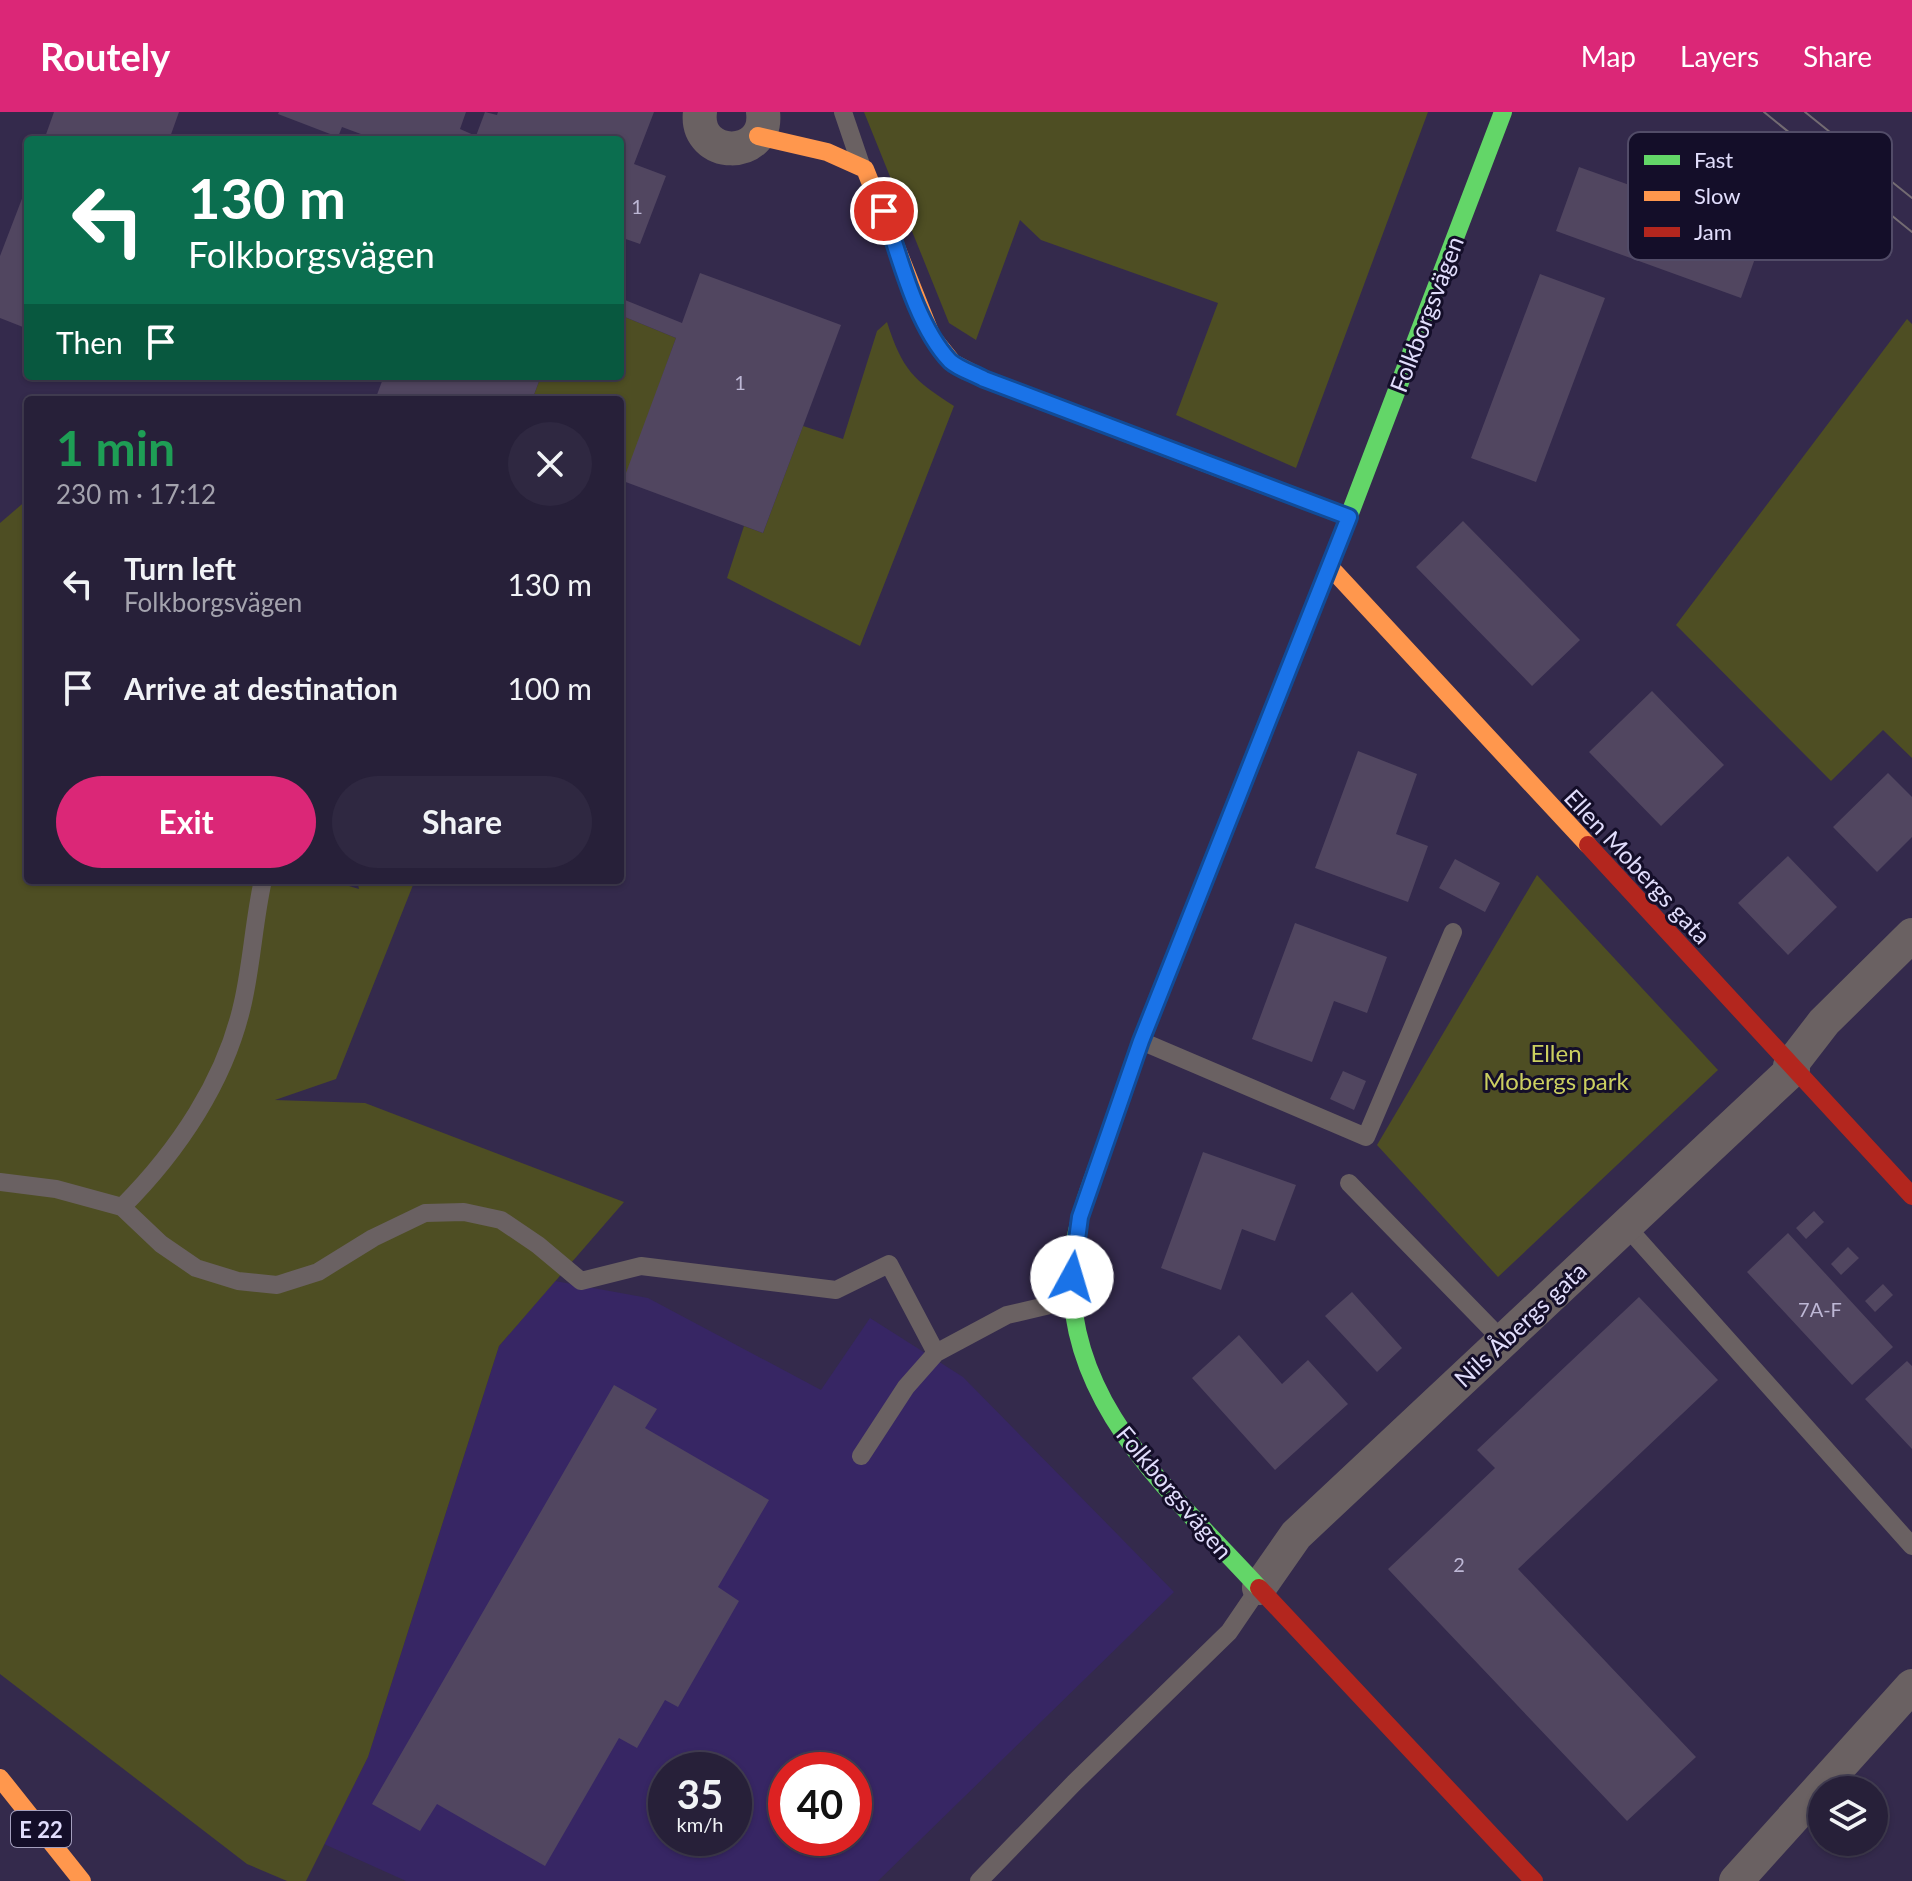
<!DOCTYPE html>
<html lang="en">
<head>
<meta charset="utf-8">
<style>
  body { margin:0; font-family:Lato,sans-serif; background:#2f2841; color:#f1f3f6; height:100vh; display:flex; flex-direction:column; font-size:30px; white-space:nowrap }
  * { box-sizing:border-box; margin:0 }
  p { font-size:26px; color:#a4a3ae }
  .icon { flex:none; width:44px; height:44px; fill:none; stroke:currentColor; stroke-width:2; stroke-linecap:round; stroke-linejoin:round }
  .map { position:relative; flex:1; overflow:hidden }
  .side { position:absolute; left:24px; top:284px; width:600px; height:488px; display:flex; flex-direction:column; background:#272039; border-radius:8px; box-shadow:0 2px 6px #0004,0 0 0 2px #433e53 }
  .side>* { flex:none }
  .guide { position:absolute; left:24px; top:24px; width:600px; height:244px; border-radius:8px; box-shadow:0 2px 6px #0004,0 0 0 2px #433e53; background:#0b6e4f; color:#fff; overflow:hidden }
  .buttons { position:absolute; left:1808px; top:1664px; display:grid; gap:16px }
  .buttons a { display:grid; place-items:center; width:80px; height:80px; border-radius:50%; background:#272039; box-shadow:0 2px 6px #0004,0 0 0 2px #433e53; font-size:40px }
  .speed { position:absolute; left:648px; top:1640px; display:flex; gap:16px; font-size:40px; font-weight:700; text-align:center }
  .speed>* { display:grid; place-content:center; width:104px; height:104px; border-radius:50%; background:#272039; box-shadow:0 2px 6px #0004,0 0 0 2px #433e53; line-height:1 }
  .speed small { font-size:20px; font-weight:400 }
  .speed .limit { border:12px solid #d22; background:#fff; color:#111 }
  .pin { position:absolute; display:grid; place-items:center; width:68px; height:68px; color:#fff; margin:-34px; border:4px solid #fff; border-radius:50%; box-shadow:0 2px 8px #0007 }
  .me { position:absolute; width:88px; margin:-44px; rotate:6deg; stroke-linejoin:round; filter:drop-shadow(0 0 6px #0008) }
  .turn { display:flex; align-items:center; gap:28px; height:168px; padding:0 32px; font-size:36px }
  .turn .icon { width:104px; height:104px; stroke-width:2.5 }
  .turn b { display:block; font-size:56px; line-height:68px }
  .then { display:flex; align-items:center; height:76px; padding:0 32px; background:#0003; gap:16px; font-size:30px }
  .round { display:grid; place-items:center; flex:none; width:84px; height:84px; border-radius:42px; background:#2f2841 }
  .summary { display:flex; align-items:center; justify-content:space-between; height:136px; padding:0 32px }
  h1 { font-size:48px; font-weight:700; line-height:60px; color:#1e9e55 }
  .action { display:flex; gap:16px; margin-top:auto; padding:16px 32px }
  .action a { flex:1; height:92px; border-radius:48px; background:#db2777; color:#fff; font-size:32px; font-weight:700; line-height:92px; text-align:center }
  .action a+a { background:#2f2841; color:#f1f3f6 }
  ul { padding:0; list-style:none }
  li { display:flex; align-items:center; gap:24px; height:104px; padding:0 32px }
  li div { flex:1 }
  li b { display:block; font-size:30px }
  li em { font-style:normal }
  header { display:flex; align-items:center; gap:48px; box-sizing:border-box; height:112px; padding:0 40px; background:#db2777; color:#fff }
  header strong { font-size:38px }
  nav { display:flex; gap:44px; margin-inline-start:auto; font-size:28px }
  .map>svg:first-child { display:block }
</style>
</head>
<body>
<header>
<strong>Routely</strong>
<nav><a>Map</a><a>Layers</a><a>Share</a></nav>
</header>
<div class="map">
<svg width="1912" height="1769" viewBox="0 0 1912 1769">
  <rect width="100%" height="100%" fill="#342a4c"/>
  <path fill="#372664" fill-rule="evenodd" d="M 555,1169 L 648,1186 L 821,1278 L 870,1206 L 963,1265 L 1174,1480 L 878,1769 L 406,1769 L 324,1732 L 368,1645 L 499,1234 ZM 666,1658 L 734,1658 L 734,1726 L 666,1726 ZM 786,1658 L 854,1658 L 854,1726 L 786,1726 Z"/>
  <path fill="#4e4e23" d="M 864,0 L 1428,0 L 1296,356 L 1176,303 L 1218,191 L 1041,128 L 1020,108 L 976,228 L 949,211 Z
    M 620,203 L 676,226 L 620,382 L 620,288 L 532,288 L 541,264 L 620,264 Z
    M 1907,207 L 1912,212 L 1912,646 L 1883,618 L 1831,669 L 1676,513 Z
    M 887,210 C 902,257 913,268 954,294 L 860,534 L 727,466 L 744,414 L 763,421 L 803,314 L 843,327 L 877,219 Z
    M 28,387 L 28,768 L 329,768 L 359,777 L 357,768 L 415,768 L 336,967 L 275,988 L 365,991 L 624,1090 L 499,1234 L 368,1645 L 306,1769 L 287,1769 L 247,1752 L 0,1562 L 0,411 Z
    M 1537,763 L 1718,958 L 1498,1165 L 1377,1033 Z"/>
  <path fill="#514660" d="M 54,0 L 179,0 L 169,28 L 44,28 Z
    M 279,0 L 466,0 L 460,17 L 476,24 L 485,0 L 497,3 L 498,0 L 654,0 L 634,52 L 666,64 L 640,132 L 620,125 L 620,28 L 377,28 L 342,15 L 338,25 L 278,2 Z
    M 1579,55 L 1764,121 L 1741,186 L 1556,119 Z
    M 28,71 L 28,217 L 0,206 L 0,144 Z
    M 700,161 L 841,213 L 763,421 L 623,369 L 676,226 L 620,203 L 620,186 L 682,211 Z
    M 1540,162 L 1605,186 L 1536,370 L 1471,346 Z
    M 384,264 L 541,264 L 532,288 L 375,288 Z
    M 1463,409 L 1580,528 L 1532,574 L 1416,455 Z
    M 1652,579 L 1724,653 L 1661,714 L 1589,640 Z
    M 1358,639 L 1417,662 L 1396,722 L 1428,734 L 1408,790 L 1315,756 Z
    M 1888,661 L 1912,685 L 1912,725 L 1877,760 L 1833,715 Z
    M 1788,744 L 1837,795 L 1788,843 L 1738,791 Z
    M 1455,747 L 1500,771 L 1485,800 L 1439,776 Z
    M 1295,811 L 1387,845 L 1367,901 L 1334,889 L 1312,950 L 1252,927 Z
    M 1343,959 L 1366,969 L 1354,998 L 1330,987 Z
    M 1203,1040 L 1296,1073 L 1275,1129 L 1242,1117 L 1221,1178 L 1161,1156 Z
    M 1814,1099 L 1824,1110 L 1806,1127 L 1796,1116 Z
    M 1788,1121 L 1893,1235 L 1852,1273 L 1747,1160 Z
    M 1848,1135 L 1859,1146 L 1841,1163 L 1831,1152 Z
    M 1883,1172 L 1893,1183 L 1875,1200 L 1865,1189 Z
    M 1352,1180 L 1402,1236 L 1377,1260 L 1325,1204 Z
    M 1639,1185 L 1718,1268 L 1518,1457 L 1696,1645 L 1627,1709 L 1388,1457 L 1495,1356 L 1477,1338 Z
    M 1239,1223 L 1282,1272 L 1308,1248 L 1348,1292 L 1275,1358 L 1192,1266 Z
    M 1907,1249 L 1912,1254 L 1912,1337 L 1865,1287 Z
    M 614,1273 L 657,1297 L 645,1316 L 769,1388 L 718,1475 L 739,1489 L 678,1595 L 665,1588 L 637,1636 L 619,1626 L 545,1754 L 437,1692 L 420,1719 L 372,1692 Z"/>
  <g fill="none" stroke-linecap="round" stroke-linejoin="round">
    <path stroke="#6a6162" stroke-width="18" d="M 843,0 L 860,50
      M 1141,929 L 1366,1025 L 1453,820
      M 0,1070 L 56,1077 L 122,1095 L 161,1132 L 196,1156 L 238,1169 L 277,1173 L 318,1160 L 373,1126 L 425,1101 L 464,1100 L 501,1108 L 538,1133 L 581,1169 L 641,1154 L 836,1178 L 889,1152 L 936,1241
      M 1349,1071 L 1503,1229
      M 122,1095 C 178,1039 226,968 243,890 C 252,850 254,808 263,768
      M 1625,1113 L 1912,1434
      M 861,1344 L 906,1275 L 936,1241 L 1007,1203 L 1071,1188
      M 979,1769 L 1074,1671 L 1229,1520 L 1259,1476"/>
    <path stroke="#6a6162" stroke-width="34" d="M 700,0 C 694,48 769,49 763,0
      M 1790,954 L 1824,910 L 1912,823
      M 1259,1476 L 1296,1423 L 1793,957
      M 1736,1769 L 1912,1574"/>
    <path stroke="#63d668" stroke-width="18" d="M 1216,355 L 1349,405
      M 1344,417 L 1503,0
      M 1105,1033 C 1092,1069 1077,1105 1073,1144 C 1058,1286 1172,1381 1259,1476"/>
    <path stroke="#ff974d" stroke-width="18" d="M 758,24 L 827,40 L 865,57 L 932,225 L 953,251 L 984,267 L 1216,355
      M 1330,455 L 1588,733
      M 1105,1033 L 1141,929 L 1344,417
      M 0,1666 L 82,1769"/>
    <path stroke="#b3261e" stroke-width="18" d="M 1588,733 L 1912,1084
      M 1259,1476 L 1534,1769"/>
    <path stroke="#736b72" stroke-width="2" d="M 1764,0 L 1912,120
      M 1805,0 L 1912,86"/>
  </g>
  <g fill="none" stroke-linecap="round" stroke-linejoin="round">
    <defs>
      <path id="route" d="M 884,99 C 900,146 916,213 950,249 C 959,257 973,261 984,267 L 1349,405 L 1141,929 L 1080,1105 L 1072,1165"/>
    </defs>
    <use href="#route" stroke="#114b97" stroke-width="20"/>
    <use href="#route" stroke="#1a73e8" stroke-width="14"/>
  </g>
  <g text-anchor="middle" dominant-baseline="central" stroke-width="6" stroke-linejoin="round" paint-order="stroke">
    <g font-size="20" fill="#bdb7d5">
      <text x="637" y="94">1</text>
      <text x="740" y="270">1</text>
      <text x="1820" y="1197">7A-F</text>
      <text x="1459" y="1452">2</text>
    </g>
    <rect fill="#140e29" stroke="#a49fbd" stroke-width="2" x="11" y="1699" width="60" height="36" rx="6"/>
    <g font-size="22" font-weight="bold" fill="#e1ddfc">
      <text x="41" y="1717">E 22</text>
    </g>
    <g font-size="24" fill="#e1ddfc" stroke="#140e29">
      <text transform="translate(1426 202) rotate(-69)">Folkborgsvägen</text>
      <text transform="translate(1638 754) rotate(47)">Ellen Mobergs gata</text>
      <text transform="translate(1520 1212) rotate(-43)">Nils Åbergs gata</text>
      <text transform="translate(1175 1380) rotate(50)">Folkborgsvägen</text>
    </g>
    <g font-size="24" fill="#cbcf60" stroke="#140e29">
      <text x="1556" y="940">Ellen<tspan x="1556" dy="28">Mobergs park</tspan></text>
    </g>
  </g>
  <rect x="1628" y="20" width="264" height="128" rx="12" fill="#140e29" stroke="#524c68" stroke-width="2"/>
  <rect x="1644" y="43" width="36" height="10" fill="#63d668"/>
  <rect x="1644" y="79" width="36" height="10" fill="#ff974d"/>
  <rect x="1644" y="115" width="36" height="10" fill="#b3261e"/>
  <g font-size="22" fill="#e1ddfc">
    <text x="1694" y="56">Fast</text>
    <text x="1694" y="92">Slow</text>
    <text x="1694" y="128">Jam</text>
  </g>
</svg>
<div class="buttons">
<a><svg class="icon" aria-label="layers" viewBox="0 0 24 24"><path d="M12 4l9 5-9 5-9-5zM3 14l9 5 9-5"/></svg></a>
</div>
<div class="speed"><div>35<small>km/h</small></div><div class="limit">40</div></div>
<div class="pin" style="left:884px;top:99px;background:#d93025"><svg class="icon" aria-label="arrive" viewBox="0 0 24 24"><path d="M6 21V4h12l-3 4 3 4H6"/></svg></div>
<svg class="me" style="left:1072px;top:1165px" viewBox="-20 -20 40 40"><circle r="19" fill="#fff"/><path d="M0-13L10 11 0 6-10 11z" fill="#1a73e8"/></svg>
<div class="guide">
<div class="turn"><svg class="icon" aria-label="left" viewBox="0 0 24 24"><path d="M17 20v-9H6M10 6l-5 5 5 5"/></svg><div><b>130 m</b>Folkborgsvägen</div></div>
<div class="then">Then<svg class="icon" aria-label="arrive" viewBox="0 0 24 24"><path d="M6 21V4h12l-3 4 3 4H6"/></svg></div>
</div>
<section class="side">
<div class="summary"><div><h1>1 min</h1><p>230 m · 17:12</p></div><a class="round"><svg class="icon" aria-label="close" viewBox="0 0 24 24"><path d="M6 6l12 12M18 6L6 18"/></svg></a></div>
<ul>
<li><svg class="icon" aria-label="left" viewBox="0 0 24 24"><path d="M17 20v-9H6M10 6l-5 5 5 5"/></svg><div><b>Turn left</b><p>Folkborgsvägen</p></div><em>130 m</em></li>
<li><svg class="icon" aria-label="arrive" viewBox="0 0 24 24"><path d="M6 21V4h12l-3 4 3 4H6"/></svg><div><b>Arrive at destination</b></div><em>100 m</em></li>
</ul>
<div class="action"><a>Exit</a><a>Share</a></div>
</section>
</div>
</body>
</html>
